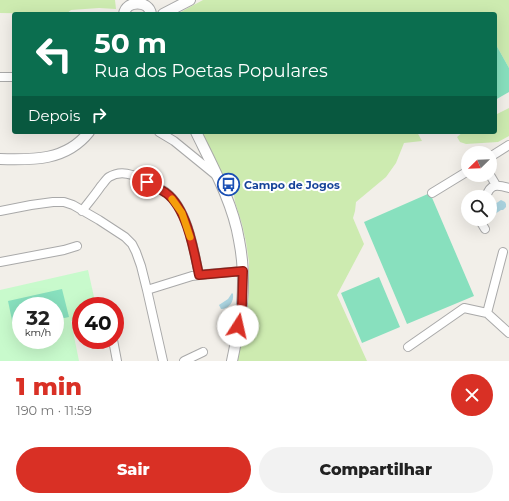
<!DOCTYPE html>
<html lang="pt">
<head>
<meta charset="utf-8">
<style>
  body { margin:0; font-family:Montserrat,sans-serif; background:#f2f2f2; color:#222; height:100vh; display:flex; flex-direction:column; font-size:15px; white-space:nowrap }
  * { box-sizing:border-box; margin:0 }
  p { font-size:13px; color:#767676 }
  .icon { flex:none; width:22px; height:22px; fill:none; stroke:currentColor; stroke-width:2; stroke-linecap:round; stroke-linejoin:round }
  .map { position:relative; height:361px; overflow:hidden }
  .panel { display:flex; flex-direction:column; background:#fff; flex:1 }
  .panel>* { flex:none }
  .guide { position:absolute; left:12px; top:12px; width:485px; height:122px; border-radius:4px; box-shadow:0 4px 16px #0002; background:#0b6e4f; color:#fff; overflow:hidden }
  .needle { width:26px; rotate:247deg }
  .buttons { position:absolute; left:461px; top:146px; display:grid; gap:8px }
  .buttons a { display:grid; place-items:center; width:36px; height:36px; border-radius:50%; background:#fff; box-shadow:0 4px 16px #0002; font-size:20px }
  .speed { position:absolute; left:12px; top:297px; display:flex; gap:8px; font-size:20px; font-weight:700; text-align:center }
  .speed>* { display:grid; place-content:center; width:52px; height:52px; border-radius:50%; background:#fff; box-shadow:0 4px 16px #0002; line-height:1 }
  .speed small { font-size:10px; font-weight:400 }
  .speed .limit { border:6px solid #d22; background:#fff; color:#111 }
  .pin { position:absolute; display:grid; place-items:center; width:34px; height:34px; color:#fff; margin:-17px; border:2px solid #fff; border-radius:50%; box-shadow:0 1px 4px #0007 }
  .me { position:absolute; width:44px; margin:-22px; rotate:10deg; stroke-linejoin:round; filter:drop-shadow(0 0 3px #0008) }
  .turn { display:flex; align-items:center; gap:14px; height:84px; padding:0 16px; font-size:18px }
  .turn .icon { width:52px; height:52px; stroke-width:2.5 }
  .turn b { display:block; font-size:28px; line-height:34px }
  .then { display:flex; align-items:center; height:38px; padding:0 16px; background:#0003; gap:8px; font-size:15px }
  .round { display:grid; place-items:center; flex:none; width:42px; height:42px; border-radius:21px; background:#f2f2f2 }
  .overview { display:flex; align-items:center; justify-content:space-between; height:68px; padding:0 16px }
  h1 { font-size:24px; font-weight:800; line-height:30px; color:#d93025 }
  .primary-button { display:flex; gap:8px; margin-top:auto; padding:8px 16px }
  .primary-button a { flex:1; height:46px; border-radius:24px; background:#d93025; color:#fff; font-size:16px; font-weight:800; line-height:46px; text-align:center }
  .primary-button a+a { background:#f2f2f2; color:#222 }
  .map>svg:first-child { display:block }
</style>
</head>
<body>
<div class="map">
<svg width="509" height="361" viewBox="0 0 509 361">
  <rect width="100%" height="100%" fill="#f2efe9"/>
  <path fill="#cdebb0" d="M 0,0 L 115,0 L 116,9 L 99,8 L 71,10 L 66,14 L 0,13 Z
    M 203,0 L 509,0 L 509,68 L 495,43 L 495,14 L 177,14 Z
    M 509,108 L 509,136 L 498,142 L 466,144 L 460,142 L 457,137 L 463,132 L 495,132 L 495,115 Z
    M 202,132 L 417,132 L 422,141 L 404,143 L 396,163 L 386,177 L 356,202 L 355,211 L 353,218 L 364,244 L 337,295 L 367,361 L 237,361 L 248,307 L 249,284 L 249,262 L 246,242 L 242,224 L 235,202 L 233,189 L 227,177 L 222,173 Z"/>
  <path fill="#c8facc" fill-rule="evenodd" d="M 88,270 L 96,306 L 81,306 L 81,318 L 71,321 L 79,361 L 0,361 L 0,290 ZM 21,306 L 55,306 L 55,340 L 21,340 Z"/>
  <path fill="#88e0be" d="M 495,43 L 509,68 L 509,92 L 495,100 Z
    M 430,193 L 474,296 L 407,324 L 364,222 Z
    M 379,277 L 400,327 L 362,343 L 341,293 Z
    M 62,289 L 69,317 L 55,320 L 55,306 L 21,306 L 21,328 L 14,330 L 8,301 Z"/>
  <path fill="#aad3df" d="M 501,200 L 505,202 L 506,204 L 506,207 L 503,210 L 501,210 L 495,214 L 490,213 L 490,207 L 492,205 L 495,204 Z
    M 232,293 L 233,294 C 234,302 229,309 221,309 L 219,305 L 228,299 Z"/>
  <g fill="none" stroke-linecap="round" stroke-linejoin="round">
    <defs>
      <path id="minor" d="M 0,77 L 14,77
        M 159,132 L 174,141 L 217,176
        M 490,157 L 509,145
        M 490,175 L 496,185
        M 432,193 L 468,171
        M 486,197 C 490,184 496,184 509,188
        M 0,211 L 31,205 L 53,202 L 64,202 L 73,205 L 99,220 L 125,237 L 132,244 L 136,252 L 141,266 L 147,290 L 163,361
        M 82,211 C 88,203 95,195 101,186 C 103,184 106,179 109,177 C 120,170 133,174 143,180 C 151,184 161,188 167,193 C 188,210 194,250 199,275
        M 479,219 L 485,229
        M 0,262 L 64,250 L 77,246
        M 147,290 L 192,276 L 207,274 L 243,271
        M 487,313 L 509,333
        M 113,340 L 117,361
        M 408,347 L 464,308 L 487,313 L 503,252
        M 184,361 L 203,352"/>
      <path id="tertiary" d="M 124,14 C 126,0 149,0 151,14
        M 163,14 L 190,0
        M 196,132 C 212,165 233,203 239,240 C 243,260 244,282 242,304 C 240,323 236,342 232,361
        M 0,159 C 33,160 66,161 89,132"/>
    </defs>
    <use href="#minor" stroke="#a9a9a9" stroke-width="10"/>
    <use href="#tertiary" stroke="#a9a9a9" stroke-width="12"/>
    <use href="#minor" stroke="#fff" stroke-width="8"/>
    <use href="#tertiary" stroke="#fff" stroke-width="10"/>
  </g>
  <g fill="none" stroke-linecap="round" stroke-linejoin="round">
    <defs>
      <path id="route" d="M 147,182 C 153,185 160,189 166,193 C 187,208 194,251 199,275 L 243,271 L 242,305 L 238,326"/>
    </defs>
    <use href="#route" stroke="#8d1f18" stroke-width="10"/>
    <use href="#route" stroke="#d93025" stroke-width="7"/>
    <path stroke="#f59e0b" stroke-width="7" d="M 172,199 L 182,213 L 190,237"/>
  </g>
  <defs>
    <symbol id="bus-ring" viewBox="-11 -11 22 22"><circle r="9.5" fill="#fff" stroke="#1a4fb4" stroke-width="1.5"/><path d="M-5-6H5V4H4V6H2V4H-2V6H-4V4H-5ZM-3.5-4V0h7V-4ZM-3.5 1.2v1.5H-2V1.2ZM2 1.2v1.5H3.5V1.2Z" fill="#1a4fb4"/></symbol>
  </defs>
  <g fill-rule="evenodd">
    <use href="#bus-ring" x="216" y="172" width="25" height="25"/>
  </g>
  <g text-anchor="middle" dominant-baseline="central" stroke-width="4" stroke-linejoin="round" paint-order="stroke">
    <g font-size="11" font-weight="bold" fill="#164399" stroke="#fff" text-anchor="start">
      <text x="244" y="185">Campo de Jogos</text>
    </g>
  </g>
</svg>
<div class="buttons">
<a><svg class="needle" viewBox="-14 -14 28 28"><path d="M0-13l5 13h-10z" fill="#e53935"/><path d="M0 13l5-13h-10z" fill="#767676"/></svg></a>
<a><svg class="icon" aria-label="search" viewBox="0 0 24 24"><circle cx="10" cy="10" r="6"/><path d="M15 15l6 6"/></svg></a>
</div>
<div class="speed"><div>32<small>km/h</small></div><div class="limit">40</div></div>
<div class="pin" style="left:147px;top:182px;background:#d93025"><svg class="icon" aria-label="arrive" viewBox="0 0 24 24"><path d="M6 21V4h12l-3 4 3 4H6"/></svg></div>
<svg class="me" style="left:238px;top:326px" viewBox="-20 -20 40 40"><circle r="19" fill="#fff"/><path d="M0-13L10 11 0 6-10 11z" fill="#d93025"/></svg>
<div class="guide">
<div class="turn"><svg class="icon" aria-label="left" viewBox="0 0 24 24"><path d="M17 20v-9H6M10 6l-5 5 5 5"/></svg><div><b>50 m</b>Rua dos Poetas Populares</div></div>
<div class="then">Depois<svg class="icon" aria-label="right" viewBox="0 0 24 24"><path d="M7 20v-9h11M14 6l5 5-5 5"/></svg></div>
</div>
</div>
<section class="panel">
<div class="overview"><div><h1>1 min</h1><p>190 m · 11:59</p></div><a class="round" style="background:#d93025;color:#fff"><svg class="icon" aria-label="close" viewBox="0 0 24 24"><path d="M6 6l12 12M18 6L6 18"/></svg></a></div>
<div class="primary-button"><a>Sair</a><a>Compartilhar</a></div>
</section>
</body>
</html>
